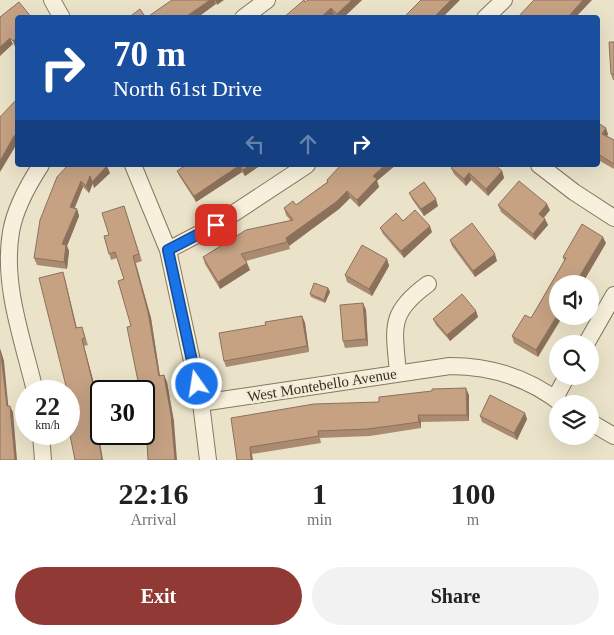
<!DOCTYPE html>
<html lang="en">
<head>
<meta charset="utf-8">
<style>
  body { margin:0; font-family:"Times New Roman",serif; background:#f2f2f2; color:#222; height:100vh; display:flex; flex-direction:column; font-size:19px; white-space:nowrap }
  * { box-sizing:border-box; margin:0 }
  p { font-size:16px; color:#767676 }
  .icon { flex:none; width:28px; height:28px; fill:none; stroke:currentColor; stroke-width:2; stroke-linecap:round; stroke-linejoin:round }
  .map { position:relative; height:460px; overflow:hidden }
  .details { display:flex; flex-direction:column; background:#fff; flex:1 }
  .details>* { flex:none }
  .guide { position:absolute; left:15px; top:15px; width:585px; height:152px; border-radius:5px; box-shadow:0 5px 20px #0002; background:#1a4fa0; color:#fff; overflow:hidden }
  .controls { position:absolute; left:549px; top:275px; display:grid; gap:10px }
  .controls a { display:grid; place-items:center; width:50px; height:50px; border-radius:50%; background:#fff; box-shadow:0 5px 20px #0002; font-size:25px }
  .speed { position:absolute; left:15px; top:380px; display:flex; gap:10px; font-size:25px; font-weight:700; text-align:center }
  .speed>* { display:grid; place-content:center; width:65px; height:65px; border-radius:50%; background:#fff; box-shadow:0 5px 20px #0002; line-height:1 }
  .speed small { font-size:12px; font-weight:400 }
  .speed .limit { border:2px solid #111; border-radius:8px; background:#fff; color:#111 }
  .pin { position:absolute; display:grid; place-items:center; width:42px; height:42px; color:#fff; margin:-21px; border-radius:10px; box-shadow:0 2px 8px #0006 }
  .me { position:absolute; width:55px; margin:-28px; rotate:347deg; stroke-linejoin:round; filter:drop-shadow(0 0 4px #0008) }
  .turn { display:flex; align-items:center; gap:18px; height:105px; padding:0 15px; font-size:22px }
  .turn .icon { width:65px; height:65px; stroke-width:2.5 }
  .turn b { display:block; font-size:35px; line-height:42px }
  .lanes { display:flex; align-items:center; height:48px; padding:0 15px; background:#0003; justify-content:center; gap:25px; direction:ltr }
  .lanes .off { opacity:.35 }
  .eta { display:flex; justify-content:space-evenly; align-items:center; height:85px; text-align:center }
  .eta b { font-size:30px; font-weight:600; line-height:35px }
  .action { display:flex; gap:10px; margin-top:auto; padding:10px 15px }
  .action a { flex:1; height:58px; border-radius:30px; background:#903935; color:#fff; font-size:20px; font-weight:600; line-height:58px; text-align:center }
  .action a+a { background:#f2f2f2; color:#222 }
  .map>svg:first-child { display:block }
</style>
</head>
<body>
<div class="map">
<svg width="614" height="460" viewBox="0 0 614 460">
  <rect width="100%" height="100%" fill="#ebe3c9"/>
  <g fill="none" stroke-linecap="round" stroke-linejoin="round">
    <defs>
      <path id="minor" d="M 52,0 L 62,18
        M 243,18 L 267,0
        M 485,18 L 504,0
        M 133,165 L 168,250 L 201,403 L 208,460
        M 539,165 L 574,192 L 614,218
        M 168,250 L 216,225 L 307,165
        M 586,344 L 614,295
        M 398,373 C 394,327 388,313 428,284
        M 35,391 C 23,340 2,285 11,232 C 15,208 28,185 41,165
        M 555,398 L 567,376
        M 201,403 L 450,366 C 491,366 529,378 562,404
        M 590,422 L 614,436
        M 41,434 L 43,460"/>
    </defs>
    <use href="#minor" stroke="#867660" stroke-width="18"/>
    <use href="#minor" stroke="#f6f0dc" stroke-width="16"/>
  </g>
  <path fill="#aa8b71" d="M 362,0 L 343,18 L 336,18 L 334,15 L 330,18 L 283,18 L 305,2 Z
    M 614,42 L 614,80 L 613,80 L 611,74 Z
    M 598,123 L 608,134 L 607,136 L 614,140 L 614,169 L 598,160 Z
    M 186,165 L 261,165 L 245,176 L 242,172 L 196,202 L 180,177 L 177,171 Z
    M 451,168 L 502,171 L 504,178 L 488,196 L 471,180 L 466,186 L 454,174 Z
    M 110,173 L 94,188 L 93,183 L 89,193 L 83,187 L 75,208 L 77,209 L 79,216 L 67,246 L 69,251 L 67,269 L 37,265 L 34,258 L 57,177 Z
    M 327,180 L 377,181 L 379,187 L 359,207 L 350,198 L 339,209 L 289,246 L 290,249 L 246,261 L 250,270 L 220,289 L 205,264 L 203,257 L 291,221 L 286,215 L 284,208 L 296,205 L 327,182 Z
    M 409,193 L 438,206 L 424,216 L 412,199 Z
    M 498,205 L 550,210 L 544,218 L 545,219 L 548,225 L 535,240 L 501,212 Z
    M 124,206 L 142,261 L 136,263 L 151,318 L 160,376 L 164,375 L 167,382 L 174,422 L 146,425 L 131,326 L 124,279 L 117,258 L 111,260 L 104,236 L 109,235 Z
    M 403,221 L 432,232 L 404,258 L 383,234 L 380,228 Z
    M 450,240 L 497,261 L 475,277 L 452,246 Z
    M 606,243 L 582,284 L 558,284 L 538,357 L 514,343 L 512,336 L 531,318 L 564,261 L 563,257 Z
    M 387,259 L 389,266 L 372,296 L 347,282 L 345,275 Z
    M 65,279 L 77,328 L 82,327 L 88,345 L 84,346 L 96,391 L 101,423 L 73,429 Z
    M 328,288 L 330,292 L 325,303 L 311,297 L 310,294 Z
    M 363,303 L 366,310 L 368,346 L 345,348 L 343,341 Z
    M 476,311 L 478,317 L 450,341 L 436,325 L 433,319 Z
    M 302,316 L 305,323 L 309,352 L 226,367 L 224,361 L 266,325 Z
    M 469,395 L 469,421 L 421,422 L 421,428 L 370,436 L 320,438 L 321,443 L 252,454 L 231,418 L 379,402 Z
    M 480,416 L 527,419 L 517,440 L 482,422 Z"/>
  <path fill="#8b715c" d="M 210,0 L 215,0 L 216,4 L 197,18 L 184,18 Z
    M 215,0 L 224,0 L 217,5 Z
    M 352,0 L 362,0 L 343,18 L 338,18 L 337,14 Z
    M 451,0 L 460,0 L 442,18 L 433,18 Z
    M 583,0 L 592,0 L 575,18 L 567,18 Z
    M 331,8 L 334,15 L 330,18 L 320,18 Z
    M 18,37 L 18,45 L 15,47 L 13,41 Z
    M 10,38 L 13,44 L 0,56 L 0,47 Z
    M 606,128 L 608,134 L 605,140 L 602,134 Z
    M 18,132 L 18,142 L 0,172 L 0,161 L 14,136 Z
    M 240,165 L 242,172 L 196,202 L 194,196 Z
    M 249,165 L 261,165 L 245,176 L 243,170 Z
    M 385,165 L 396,165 L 377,181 L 379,187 L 359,207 L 357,200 L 373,176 Z
    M 107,166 L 110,173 L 94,188 L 93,183 L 89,193 L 86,186 L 90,176 Z
    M 502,171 L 504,178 L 488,196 L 486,189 Z
    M 469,173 L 471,180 L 466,186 L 464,179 Z
    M 81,181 L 83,187 L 72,213 L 70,207 Z
    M 347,191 L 350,198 L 339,209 L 289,246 L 290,249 L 286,238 Z
    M 436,199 L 438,206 L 424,216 L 421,209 Z
    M 547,204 L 550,210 L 541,220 L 539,214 Z
    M 77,209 L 79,216 L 67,246 L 69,251 L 67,269 L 64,262 L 62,244 Z
    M 545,219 L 548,225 L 535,240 L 533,234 Z
    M 430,226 L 432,232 L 404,258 L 401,251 Z
    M 603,237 L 606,243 L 582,284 L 575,284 Z
    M 495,254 L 497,261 L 475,277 L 473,271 Z
    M 133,256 L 151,318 L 161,383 L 159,376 Z
    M 387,259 L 389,266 L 372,296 L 369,289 Z
    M 247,263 L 250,270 L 220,289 L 218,282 Z
    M 63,272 L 65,279 L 78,335 L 76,328 Z
    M 328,288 L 330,292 L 325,303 L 324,300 Z
    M 363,303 L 366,310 L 368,346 L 366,339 Z
    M 476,311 L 478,317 L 450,341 L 447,335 Z
    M 558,314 L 558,316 L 563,316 L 538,357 L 536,350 Z
    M 302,316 L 305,323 L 309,352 L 307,346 Z
    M 82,339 L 96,391 L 101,423 L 99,416 Z
    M 0,348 L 4,361 L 9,413 L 7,406 Z
    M 164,375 L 167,382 L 174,422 L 177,460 L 175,460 Z
    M 466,388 L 469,395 L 469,421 L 467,415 Z
    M 10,406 L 13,412 L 17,460 L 15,460 Z
    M 525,413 L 527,419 L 517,440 L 514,433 Z
    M 418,415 L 421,422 L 421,428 L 419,422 Z
    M 95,417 L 97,424 L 103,460 L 102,460 Z
    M 250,447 L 252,454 L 253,460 L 251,460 Z"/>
  <path fill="#c6a283" stroke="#8b715c" d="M 172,0 L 210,0 L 184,18 L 146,18 Z
    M 304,0 L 305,2 L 308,0 L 352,0 L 337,14 L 331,8 L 320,18 L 283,18 Z
    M 421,0 L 451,0 L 433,18 L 403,18 Z
    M 534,0 L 583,0 L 567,18 L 517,18 Z
    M 19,2 L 32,18 L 18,18 L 18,37 L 13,41 L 10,38 L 0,47 L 0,17 Z
    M 140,9 L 146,18 L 128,18 Z
    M 609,42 L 614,42 L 614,74 L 611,74 Z
    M 18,98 L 18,132 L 14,136 L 0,161 L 0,117 Z
    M 598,123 L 606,128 L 602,134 L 614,140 L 614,164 L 598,154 Z
    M 68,165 L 106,165 L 107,166 L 92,182 L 90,176 L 86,186 L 81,181 L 70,207 L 77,209 L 62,244 L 66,245 L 64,262 L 34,258 L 40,220 L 57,177 Z
    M 186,165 L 249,165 L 243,170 L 240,165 L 194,196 L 177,171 Z
    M 341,165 L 385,165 L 373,176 L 377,179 L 357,200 L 347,191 L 336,202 L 286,238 L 287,242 L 241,254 L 247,263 L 218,282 L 203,257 L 246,230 L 293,220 L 284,208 L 293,201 L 296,205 L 328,182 L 327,180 Z
    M 454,165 L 495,165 L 502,171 L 486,189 L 469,173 L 464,179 L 451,168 Z
    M 519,181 L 547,204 L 539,214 L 545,219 L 533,234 L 498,205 Z
    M 424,182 L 436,199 L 421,209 L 409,193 Z
    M 124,206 L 139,254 L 133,256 L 148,312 L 159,376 L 164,375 L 171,415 L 175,460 L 148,460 L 146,425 L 144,412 L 144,391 L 140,391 L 127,327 L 131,326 L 118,281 L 124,279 L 115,252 L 109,254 L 104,236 L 109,235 L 102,213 Z
    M 415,210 L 430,226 L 401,251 L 380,228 L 396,213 L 403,221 Z
    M 472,223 L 495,254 L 473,271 L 450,240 Z
    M 582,224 L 603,237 L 575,284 L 558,284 L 558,314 L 536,350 L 512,336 L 525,315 L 531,318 L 537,308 L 566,258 L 563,257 Z
    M 362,245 L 387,259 L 369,289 L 345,275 Z
    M 63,272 L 76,328 L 82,327 L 85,338 L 82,339 L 93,384 L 99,416 L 95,417 L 102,460 L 75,460 L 69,430 L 73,429 L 69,403 L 69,391 L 67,391 L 65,382 L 39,278 Z
    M 314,283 L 328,288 L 324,300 L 310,294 Z
    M 462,294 L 476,311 L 447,335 L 433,319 Z
    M 363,303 L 366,339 L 343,341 L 340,305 Z
    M 302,316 L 307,346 L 224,361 L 219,333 L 266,325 L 265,322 Z
    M 0,350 L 1,355 L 7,406 L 10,406 L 15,460 L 0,460 Z
    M 466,388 L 467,415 L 418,415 L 419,422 L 368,429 L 318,431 L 319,436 L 250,447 L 251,460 L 237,460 L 231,418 L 314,404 L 379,402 L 379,397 L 432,391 L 432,389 Z
    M 490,395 L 525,413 L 514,433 L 480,416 Z"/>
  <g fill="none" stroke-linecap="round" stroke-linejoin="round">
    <defs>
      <path id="route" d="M 197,384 L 168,250 L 216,225"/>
    </defs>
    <use href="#route" stroke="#114b97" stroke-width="12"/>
    <use href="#route" stroke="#1a73e8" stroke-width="9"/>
  </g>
  <g text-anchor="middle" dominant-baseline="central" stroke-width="5" stroke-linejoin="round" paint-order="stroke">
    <g font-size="15" fill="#382e22" stroke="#f3edd8">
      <text transform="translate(322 385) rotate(-9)">West Montebello Avenue</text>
    </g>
  </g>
</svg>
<div class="controls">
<a><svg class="icon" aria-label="sound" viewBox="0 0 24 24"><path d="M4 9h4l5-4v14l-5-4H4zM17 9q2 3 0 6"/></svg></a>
<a><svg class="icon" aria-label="search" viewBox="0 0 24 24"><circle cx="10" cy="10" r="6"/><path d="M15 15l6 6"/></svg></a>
<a><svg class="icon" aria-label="layers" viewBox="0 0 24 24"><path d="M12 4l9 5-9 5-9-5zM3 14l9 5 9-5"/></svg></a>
</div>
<div class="speed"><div>22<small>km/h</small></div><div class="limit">30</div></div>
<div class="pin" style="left:216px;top:225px;background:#d93025"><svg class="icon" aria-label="arrive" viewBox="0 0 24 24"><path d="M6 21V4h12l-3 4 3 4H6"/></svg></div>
<svg class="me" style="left:197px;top:384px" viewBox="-20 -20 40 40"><circle r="17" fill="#1a73e8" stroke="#fff" stroke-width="3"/><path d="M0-11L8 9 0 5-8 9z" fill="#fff"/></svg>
<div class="guide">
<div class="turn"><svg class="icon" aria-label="right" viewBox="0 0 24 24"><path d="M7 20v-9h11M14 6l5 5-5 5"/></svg><div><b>70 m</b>North 61st Drive</div></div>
<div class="lanes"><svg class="icon off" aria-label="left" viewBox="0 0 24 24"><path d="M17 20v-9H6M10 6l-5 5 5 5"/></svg><svg class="icon off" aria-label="ahead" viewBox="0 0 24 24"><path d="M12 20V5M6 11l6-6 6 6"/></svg><svg class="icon" aria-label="right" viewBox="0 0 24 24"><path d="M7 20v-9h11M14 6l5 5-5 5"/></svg></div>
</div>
</div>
<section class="details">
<div class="eta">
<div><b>22:16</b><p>Arrival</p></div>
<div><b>1</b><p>min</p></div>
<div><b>100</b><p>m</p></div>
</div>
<div class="action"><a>Exit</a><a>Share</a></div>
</section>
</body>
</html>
